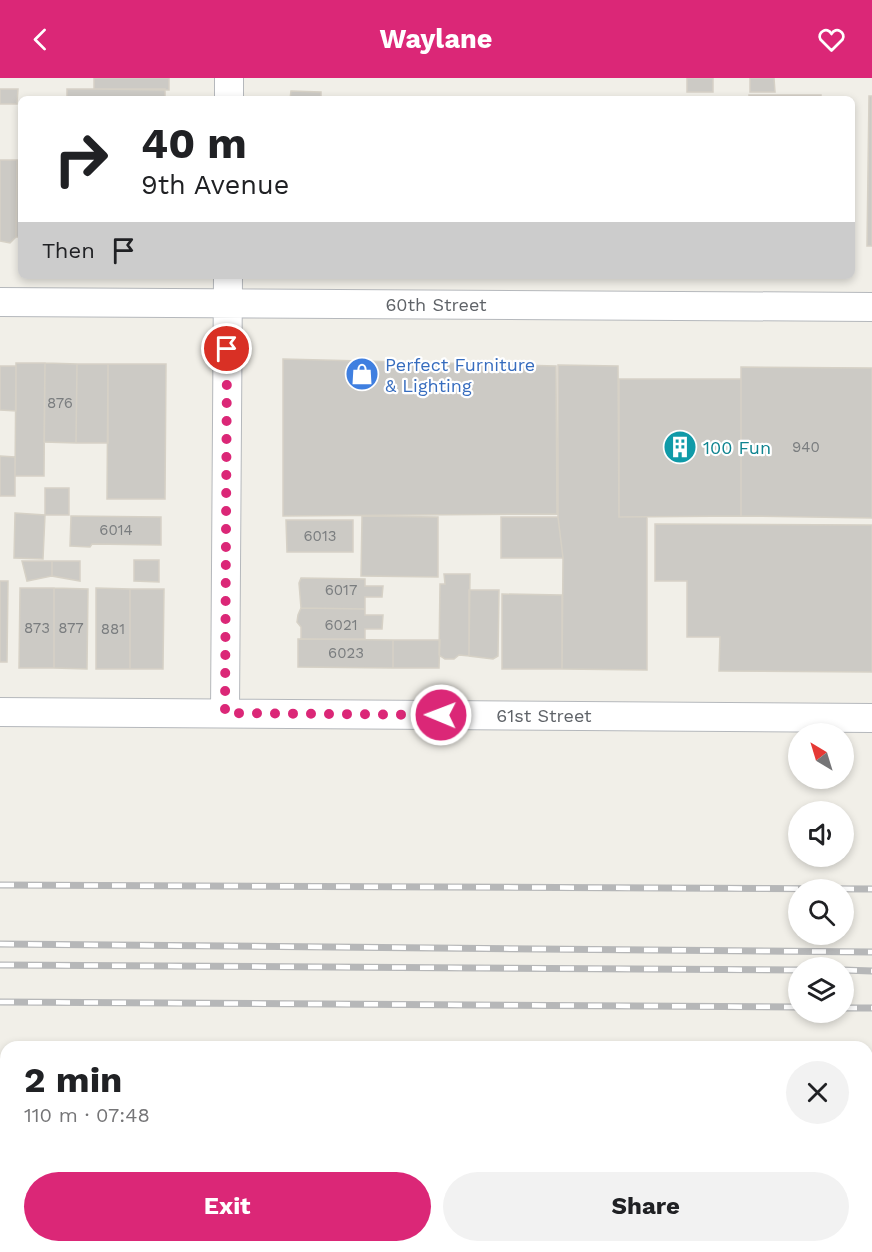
<!DOCTYPE html>
<html lang="en">
<head>
<meta charset="utf-8">
<style>
  body { margin:0; font-family:"Work Sans",sans-serif; background:#f2f2f2; color:#202124; height:100vh; display:flex; flex-direction:column; font-size:22px; white-space:nowrap }
  * { box-sizing:border-box; margin:0 }
  p { font-size:20px; color:#757577 }
  .icon { flex:none; width:33px; height:33px; fill:none; stroke:currentColor; stroke-width:2; stroke-linecap:round; stroke-linejoin:round }
  .map { position:relative; flex:1; overflow:hidden }
  .panel { position:absolute; left:0px; top:963px; width:873px; height:212px; display:flex; flex-direction:column; background:#fff; border-radius:18px 18px 0 0; box-shadow:0 3px 9px #0003 }
  .panel>* { flex:none }
  .banner { position:absolute; left:18px; top:18px; width:837px; height:183px; border-radius:9px; box-shadow:0 3px 9px #0003; background:#fff; color:#202124; overflow:hidden }
  .needle { width:39px; rotate:322deg }
  .controls { position:absolute; left:788px; top:645px; display:grid; gap:12px }
  .controls a { display:grid; place-items:center; width:66px; height:66px; border-radius:50%; background:#fff; box-shadow:0 3px 9px #0003; font-size:30px }
  .pin { position:absolute; display:grid; place-items:center; width:51px; height:51px; color:#fff; margin:-26px; border:3px solid #fff; border-radius:50%; box-shadow:0 2px 6px #0007 }
  .me { position:absolute; width:66px; margin:-33px; rotate:271deg; stroke-linejoin:round; filter:drop-shadow(0 0 4px #0008) }
  .turn { display:flex; align-items:center; gap:21px; height:126px; padding:0 24px; font-size:27px }
  .turn .icon { width:78px; height:78px; stroke-width:2.5 }
  .turn b { display:block; font-size:42px; line-height:51px }
  .then { display:flex; align-items:center; height:57px; padding:0 24px; background:#0003; gap:12px; font-size:22px }
  .round { display:grid; place-items:center; flex:none; width:63px; height:63px; border-radius:32px; background:#f2f2f2 }
  .summary { display:flex; align-items:center; justify-content:space-between; height:102px; padding:0 24px }
  h1 { font-size:36px; font-weight:700; line-height:45px }
  .action { display:flex; gap:12px; margin-top:auto; padding:12px 24px }
  .action a { flex:1; height:69px; border-radius:36px; background:#db2777; color:#fff; font-size:24px; font-weight:700; line-height:69px; text-align:center }
  .action a+a { background:#f2f2f2; color:#202124 }
  header { display:flex; justify-content:space-between; align-items:center; height:78px; padding:0 24px; background:#db2777; color:#fff; font-size:27px; font-weight:700 }
  .map>svg:first-child { display:block }
</style>
</head>
<body>
<header><svg class="icon" aria-label="back" viewBox="0 0 24 24"><path d="M15 5l-7 7 7 7"/></svg>Waylane<svg class="icon" aria-label="heart" viewBox="0 0 24 24"><path d="M12 20l-8-8c-3-5 5-10 8-4 3-6 11-1 8 4z"/></svg></header>
<div class="map">
<svg width="872" height="1174" viewBox="0 0 872 1174">
  <rect width="100%" height="100%" fill="#f1efe8"/>
  <path fill="#cccac5" stroke="#d6d1c6" stroke-width="1.5" d="M 94,0 L 169,0 L 169,12 L 94,11 Z
    M 687,0 L 713,0 L 713,14 L 687,14 Z
    M 750,0 L 774,0 L 775,14 L 750,14 Z
    M 0,11 L 18,11 L 17,26 L 0,26 Z
    M 67,11 L 165,11 L 165,21 L 67,21 Z
    M 291,13 L 321,14 L 321,21 L 290,21 Z
    M 749,17 L 821,17 L 821,21 L 749,21 Z
    M 869,18 L 872,18 L 872,168 L 867,168 Z
    M 0,82 L 17,82 L 16,159 L 10,165 L 0,163 Z
    M 17,82 L 21,82 L 21,159 L 16,159 Z
    M 283,281 L 556,288 L 557,436 L 283,438 Z
    M 16,285 L 45,285 L 44,398 L 15,398 Z
    M 45,285 L 77,286 L 76,365 L 44,364 Z
    M 77,286 L 108,286 L 108,365 L 76,365 Z
    M 108,286 L 166,286 L 165,421 L 107,421 Z
    M 558,287 L 618,288 L 619,439 L 647,439 L 647,592 L 562,591 L 563,480 L 558,439 Z
    M 0,288 L 16,288 L 16,333 L 0,332 Z
    M 741,289 L 872,290 L 872,440 L 741,438 Z
    M 619,301 L 741,301 L 741,438 L 619,439 Z
    M 0,378 L 15,379 L 15,418 L 0,418 Z
    M 45,410 L 69,410 L 69,437 L 45,437 Z
    M 15,435 L 45,437 L 43,481 L 14,480 Z
    M 71,438 L 161,439 L 161,467 L 92,466 L 90,469 L 70,468 Z
    M 362,438 L 438,439 L 438,499 L 361,498 Z
    M 501,439 L 558,439 L 563,480 L 501,480 Z
    M 286,442 L 353,442 L 353,474 L 287,474 Z
    M 655,446 L 872,447 L 872,594 L 719,593 L 720,559 L 687,559 L 687,503 L 655,503 Z
    M 134,482 L 159,482 L 159,504 L 134,503 Z
    M 22,483 L 52,483 L 52,498 L 27,503 Z
    M 52,483 L 80,483 L 80,503 L 52,498 Z
    M 444,496 L 470,496 L 469,578 L 459,577 L 454,581 L 445,581 L 439,577 L 440,506 L 445,506 Z
    M 301,500 L 365,501 L 365,508 L 383,508 L 382,519 L 365,519 L 365,531 L 301,530 L 299,505 Z
    M 0,503 L 8,503 L 7,584 L 0,584 Z
    M 20,510 L 54,510 L 54,590 L 19,590 Z
    M 54,510 L 88,511 L 87,591 L 54,590 Z
    M 96,510 L 130,511 L 130,591 L 96,591 Z
    M 130,511 L 164,511 L 163,591 L 130,591 Z
    M 469,512 L 499,512 L 498,578 L 493,581 L 469,578 Z
    M 502,516 L 562,517 L 562,591 L 502,591 Z
    M 301,530 L 365,531 L 365,537 L 383,537 L 382,551 L 365,551 L 365,561 L 301,561 L 301,549 L 297,544 L 298,537 Z
    M 298,561 L 393,562 L 393,590 L 298,589 Z
    M 393,562 L 440,562 L 439,590 L 393,590 Z
    M 0,1075 L 6,1075 L 6,1168 L 9,1168 L 9,1174 L 0,1174 Z
    M 867,1078 L 872,1078 L 872,1174 L 766,1174 L 766,1168 L 867,1168 Z
    M 9,1168 L 161,1168 L 161,1174 L 9,1174 Z
    M 282,1168 L 463,1168 L 463,1174 L 282,1174 Z
    M 467,1168 L 494,1168 L 494,1174 L 467,1174 Z
    M 494,1168 L 523,1168 L 523,1174 L 494,1174 Z
    M 538,1168 L 569,1168 L 569,1174 L 538,1174 Z
    M 569,1168 L 601,1168 L 601,1174 L 569,1174 Z
    M 615,1168 L 646,1168 L 646,1174 L 615,1174 Z
    M 646,1168 L 678,1168 L 678,1174 L 646,1174 Z
    M 692,1168 L 724,1168 L 724,1174 L 692,1174 Z
    M 724,1168 L 756,1168 L 756,1174 L 724,1174 Z"/>
  <g fill="none" stroke-linecap="round" stroke-linejoin="round">
    <defs>
      <path id="minor" d="M 229,21 L 229,0
        M 0,224 L 872,229
        M 0,634 L 872,640
        M 225,635 L 228,198
        M 0,1028 L 6,1028
        M 867,1032 L 872,1032
        M 227,1174 L 227,1168"/>
    </defs>
    <use href="#minor" stroke="#b5b8bc" stroke-width="30"/>
    <use href="#minor" stroke="#fff" stroke-width="28"/>
    <defs>
      <path id="rail" d="M 0,807 L 872,811
        M 0,866 L 872,874
        M 0,887 L 798,892
        M 843,892 L 872,893
        M 0,924 L 798,929
        M 843,930 L 872,930"/>
    </defs>
    <use href="#rail" stroke="#b6b7b8" stroke-width="7"/>
    <use href="#rail" stroke="#fff" stroke-width="4.5" stroke-dasharray="14" stroke-linecap="butt"/>
  </g>
  <g fill="none" stroke-linecap="round" stroke-linejoin="round">
    <path stroke="#db2777" stroke-width="10" stroke-dasharray="0 18" d="M 227,271 L 225,635 L 441,637"/>
  </g>
  <defs>
    <symbol id="shop-disc" viewBox="-11 -11 22 22"><circle r="9.5" fill="#3f7fe0" stroke="#fff"/><path d="M-5-2.5h2.3a2.7 3.5 0 0 1 5.4 0H5L5.5 6h-11ZM-1.5-2.5h3a1.5 2.3 0 0 0-3 0Z" fill="#fff"/></symbol>
    <symbol id="building-disc" viewBox="-11 -11 22 22"><circle r="9.5" fill="#0f9aa8" stroke="#fff"/><path d="M-4-6H4V6H1V3H-1V6H-4ZM-2.5-4.3h1.7v1.8h-1.7ZM.8-4.3h1.7v1.8H.8ZM-2.5-1h1.7V.8h-1.7ZM.8-1h1.7V.8H.8Z" fill="#fff"/></symbol>
  </defs>
  <g fill-rule="evenodd">
    <use href="#shop-disc" x="343" y="277" width="38" height="38"/>
    <use href="#building-disc" x="661" y="350" width="38" height="38"/>
  </g>
  <g text-anchor="middle" dominant-baseline="central" stroke-width="4.5" stroke-linejoin="round" paint-order="stroke">
    <g font-size="15" fill="#7a7d7f">
      <text x="60" y="325">876</text>
      <text x="806" y="369">940</text>
      <text x="116" y="452">6014</text>
      <text x="320" y="458">6013</text>
      <text x="341" y="512">6017</text>
      <text x="341" y="547">6021</text>
      <text x="37" y="550">873</text>
      <text x="71" y="550">877</text>
      <text x="113" y="551">881</text>
      <text x="346" y="575">6023</text>
    </g>
    <g font-size="18" fill="#5f6368" stroke="#fff">
      <text x="436" y="226">60th Street</text>
      <text x="544" y="637">61st Street</text>
    </g>
    <g font-size="18" fill="#366cbe" stroke="#fff" text-anchor="start">
      <text x="385" y="286">Perfect Furniture<tspan x="385" dy="21">&amp; Lighting</tspan></text>
    </g>
    <g font-size="18" fill="#0d838f" stroke="#fff" text-anchor="start">
      <text x="703" y="369">100 Fun</text>
    </g>
  </g>
</svg>
<div class="controls">
<a><svg class="needle" viewBox="-14 -14 28 28"><path d="M0-13l5 13h-10z" fill="#e53935"/><path d="M0 13l5-13h-10z" fill="#757577"/></svg></a>
<a><svg class="icon" aria-label="sound" viewBox="0 0 24 24"><path d="M4 9h4l5-4v14l-5-4H4zM17 9q2 3 0 6"/></svg></a>
<a><svg class="icon" aria-label="search" viewBox="0 0 24 24"><circle cx="10" cy="10" r="6"/><path d="M15 15l6 6"/></svg></a>
<a><svg class="icon" aria-label="layers" viewBox="0 0 24 24"><path d="M12 4l9 5-9 5-9-5zM3 14l9 5 9-5"/></svg></a>
</div>
<div class="pin" style="left:227px;top:271px;background:#d93025"><svg class="icon" aria-label="arrive" viewBox="0 0 24 24"><path d="M6 21V4h12l-3 4 3 4H6"/></svg></div>
<svg class="me" style="left:441px;top:637px" viewBox="-20 -20 40 40"><circle r="17" fill="#db2777" stroke="#fff" stroke-width="3"/><path d="M0-11L8 9 0 5-8 9z" fill="#fff"/></svg>
<div class="banner">
<div class="turn"><svg class="icon" aria-label="right" viewBox="0 0 24 24"><path d="M7 20v-9h11M14 6l5 5-5 5"/></svg><div><b>40 m</b>9th Avenue</div></div>
<div class="then">Then<svg class="icon" aria-label="arrive" viewBox="0 0 24 24"><path d="M6 21V4h12l-3 4 3 4H6"/></svg></div>
</div>
<section class="panel">
<div class="summary"><div><h1>2 min</h1><p>110 m · 07:48</p></div><a class="round"><svg class="icon" aria-label="close" viewBox="0 0 24 24"><path d="M6 6l12 12M18 6L6 18"/></svg></a></div>
<div class="action"><a>Exit</a><a>Share</a></div>
</section>
</div>
</body>
</html>
